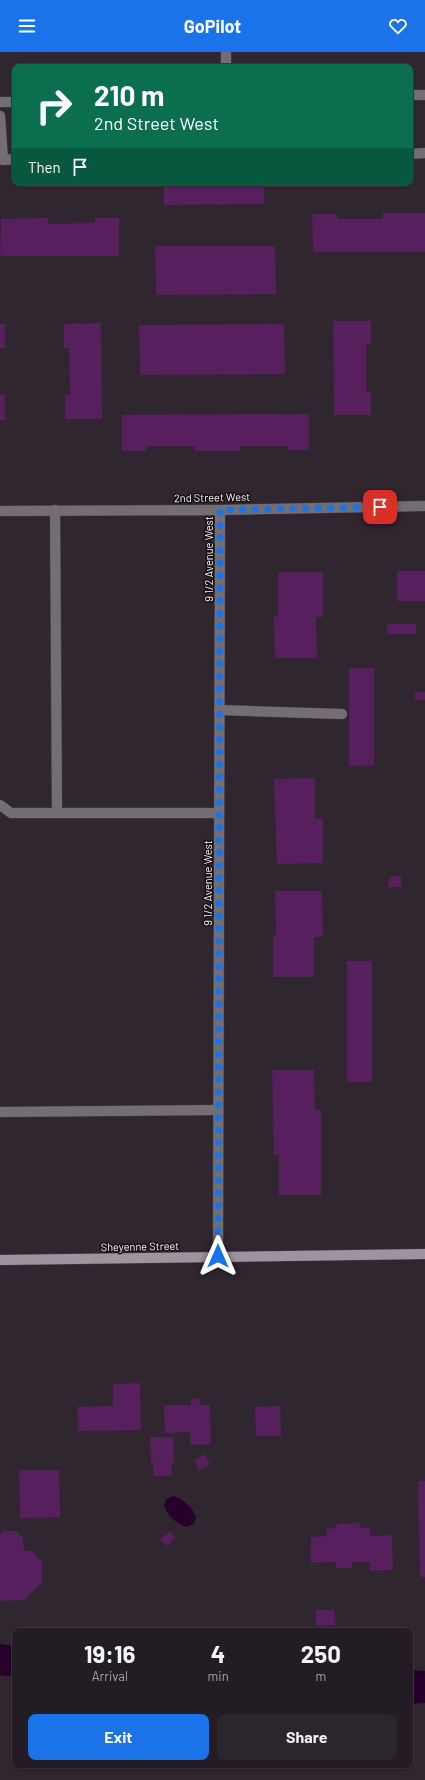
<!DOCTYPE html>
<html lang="en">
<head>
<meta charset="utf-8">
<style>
  body { margin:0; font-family:Barlow,sans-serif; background:#2b252c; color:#f1f3f6; height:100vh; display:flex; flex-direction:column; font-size:15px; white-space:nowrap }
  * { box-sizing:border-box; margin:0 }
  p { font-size:13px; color:#a3a1a6 }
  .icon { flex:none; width:22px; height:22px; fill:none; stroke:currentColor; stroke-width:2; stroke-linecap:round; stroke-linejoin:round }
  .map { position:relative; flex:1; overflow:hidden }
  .drawer { position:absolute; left:12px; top:1576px; width:401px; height:140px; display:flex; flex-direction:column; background:#231c24; border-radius:8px; box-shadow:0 1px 3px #0004,0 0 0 1px #403a41 }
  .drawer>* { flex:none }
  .banner { position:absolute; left:12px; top:12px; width:401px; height:122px; border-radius:8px; box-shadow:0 1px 3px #0004,0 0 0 1px #403a41; background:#0b6e4f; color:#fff; overflow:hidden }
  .pin { position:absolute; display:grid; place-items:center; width:34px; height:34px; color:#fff; margin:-17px; border-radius:8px; box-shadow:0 2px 6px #0006 }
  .me { position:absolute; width:44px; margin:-22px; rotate:0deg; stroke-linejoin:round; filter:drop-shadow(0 0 3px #0008) }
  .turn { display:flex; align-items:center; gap:14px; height:84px; padding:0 16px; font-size:18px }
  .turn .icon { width:52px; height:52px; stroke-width:2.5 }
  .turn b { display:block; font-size:28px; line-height:34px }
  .then { display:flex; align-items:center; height:38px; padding:0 16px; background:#0003; gap:8px; font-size:15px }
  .eta { display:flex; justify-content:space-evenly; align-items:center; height:68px; text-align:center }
  .eta b { font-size:24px; font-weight:700; line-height:28px }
  .cta { display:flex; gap:8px; margin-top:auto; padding:8px 16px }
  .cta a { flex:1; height:46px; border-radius:8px; background:#1a73e8; color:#fff; font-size:16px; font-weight:700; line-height:46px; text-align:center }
  .cta a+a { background:#2b252c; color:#f1f3f6 }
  header { display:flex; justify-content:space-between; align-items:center; height:52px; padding:0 16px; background:#1a73e8; color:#fff; font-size:18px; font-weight:700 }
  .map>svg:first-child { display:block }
</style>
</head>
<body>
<header><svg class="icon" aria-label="menu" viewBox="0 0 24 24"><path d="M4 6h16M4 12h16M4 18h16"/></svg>GoPilot<svg class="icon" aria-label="heart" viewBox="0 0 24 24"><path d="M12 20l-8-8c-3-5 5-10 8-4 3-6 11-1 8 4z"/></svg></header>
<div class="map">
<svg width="425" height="1728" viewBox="0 0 425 1728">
  <rect width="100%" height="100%" fill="#2f2630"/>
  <path fill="#26002b" d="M 174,1444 C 184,1448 192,1455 196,1465 L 194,1472 L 186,1475 C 176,1471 168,1464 164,1454 L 166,1447 Z
    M 0,1592 L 15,1594 L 15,1625 L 0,1623 Z
    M 410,1618 L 425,1619 L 425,1651 L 410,1652 Z"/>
  <path fill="#581f5f" d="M 164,131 L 264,131 L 264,152 L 164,153 Z
    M 383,161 L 425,161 L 425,200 L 313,200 L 312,162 L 337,162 L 337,167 L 383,167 Z
    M 48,166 L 48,172 L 95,171 L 95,166 L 119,166 L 119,204 L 0,204 L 1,167 Z
    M 155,194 L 275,194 L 276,242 L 156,243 Z
    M 333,269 L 371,269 L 371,292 L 366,292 L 366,340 L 371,340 L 371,363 L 334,363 Z
    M 101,271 L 102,367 L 65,367 L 65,343 L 70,343 L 69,296 L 64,296 L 64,272 Z
    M 0,272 L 5,272 L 5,296 L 0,296 Z
    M 284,272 L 285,322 L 140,323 L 139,273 Z
    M 0,343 L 5,343 L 5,368 L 0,368 Z
    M 309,362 L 309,398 L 288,398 L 288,394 L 240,394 L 240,399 L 195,399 L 195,394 L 147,394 L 147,399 L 122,399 L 122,363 Z
    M 397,519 L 425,519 L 425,549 L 397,549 Z
    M 278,520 L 323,520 L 323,565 L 316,565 L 317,606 L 275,606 L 274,564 L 278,564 Z
    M 387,572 L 416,572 L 416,582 L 387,582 Z
    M 349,616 L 374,616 L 374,713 L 349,714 Z
    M 415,640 L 425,640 L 425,648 L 415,648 Z
    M 315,726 L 315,767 L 323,767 L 323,811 L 277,812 L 274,727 Z
    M 401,824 L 402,835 L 388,835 L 389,825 Z
    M 275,839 L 322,839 L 323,885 L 314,885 L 314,925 L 273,925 L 273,883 L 276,883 Z
    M 347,909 L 372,909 L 372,1030 L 347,1030 Z
    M 272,1018 L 314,1018 L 315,1058 L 321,1058 L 321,1143 L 279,1143 L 279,1103 L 274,1103 Z
    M 140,1331 L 141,1378 L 78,1379 L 77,1355 L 113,1354 L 113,1332 Z
    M 199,1346 L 200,1353 L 210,1353 L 211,1392 L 190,1393 L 190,1380 L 165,1381 L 164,1353 L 191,1353 L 191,1347 Z
    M 280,1354 L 281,1384 L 256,1384 L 255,1355 Z
    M 150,1385 L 173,1385 L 174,1411 L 171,1411 L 172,1424 L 154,1424 L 153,1411 L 151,1411 Z
    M 204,1402 L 210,1412 L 199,1418 L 194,1408 Z
    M 19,1418 L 59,1418 L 60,1465 L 20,1466 Z
    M 418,1429 L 425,1429 L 425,1525 L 420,1525 Z
    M 359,1471 L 360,1476 L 370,1476 L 370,1484 L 392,1483 L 393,1518 L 370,1519 L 370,1510 L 352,1510 L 352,1516 L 336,1516 L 336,1510 L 311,1511 L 311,1485 L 327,1484 L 326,1477 L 337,1476 L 336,1472 Z
    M 3,1479 L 16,1479 L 23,1486 L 24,1499 L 32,1499 L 42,1510 L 42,1531 L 24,1548 L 0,1549 L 0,1483 Z
    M 170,1479 L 176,1486 L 167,1494 L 160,1487 Z
    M 316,1558 L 334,1558 L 335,1573 L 316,1574 Z"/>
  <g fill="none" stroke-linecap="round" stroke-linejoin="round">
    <defs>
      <path id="service" d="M 0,64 L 3,108 L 15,107
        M 410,102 L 425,101
        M 55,458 L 57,761
        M 219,658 L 342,662
        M 0,753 L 11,761 L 219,761
        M 0,1060 L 218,1058"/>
      <path id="minor" d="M 226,0 L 226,15
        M 410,43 L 425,43
        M 0,50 L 15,50
        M 0,459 L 220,458 L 425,454
        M 218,1204 L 220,458"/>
      <path id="secondary" d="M 0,1208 L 425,1202"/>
    </defs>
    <use href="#service" stroke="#4b424c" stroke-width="11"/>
    <use href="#minor" stroke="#4b424c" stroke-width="11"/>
    <use href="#secondary" stroke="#4b424c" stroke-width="11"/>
    <use href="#service" stroke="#736e74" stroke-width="10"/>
    <use href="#minor" stroke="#736e74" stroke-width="10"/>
    <use href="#secondary" stroke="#9d959e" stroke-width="10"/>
  </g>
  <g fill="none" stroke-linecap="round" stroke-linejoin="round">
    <path stroke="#1a73e8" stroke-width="7" stroke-dasharray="0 12.6" d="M 218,1204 L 220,458 L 380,455"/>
  </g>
  <g text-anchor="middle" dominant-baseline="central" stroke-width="3" stroke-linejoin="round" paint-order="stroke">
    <g font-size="11" fill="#f8f1f8" stroke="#151115">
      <text transform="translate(212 445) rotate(-1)">2nd Street West</text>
      <text transform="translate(208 507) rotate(-90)">9 1/2 Avenue West</text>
      <text transform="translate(207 831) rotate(-90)">9 1/2 Avenue West</text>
      <text transform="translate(140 1194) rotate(-1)">Sheyenne Street</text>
    </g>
  </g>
</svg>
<div class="pin" style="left:380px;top:455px;background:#d93025"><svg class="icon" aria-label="arrive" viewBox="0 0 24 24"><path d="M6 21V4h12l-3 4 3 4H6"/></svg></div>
<svg class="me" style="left:218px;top:1204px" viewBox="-20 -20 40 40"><path d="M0-17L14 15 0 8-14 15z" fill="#1a73e8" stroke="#fff" stroke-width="4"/></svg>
<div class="banner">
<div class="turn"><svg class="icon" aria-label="right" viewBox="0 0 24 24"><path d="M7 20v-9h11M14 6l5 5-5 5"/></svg><div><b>210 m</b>2nd Street West</div></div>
<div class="then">Then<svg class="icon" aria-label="arrive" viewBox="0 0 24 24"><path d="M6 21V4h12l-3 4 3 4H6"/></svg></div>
</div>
<section class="drawer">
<div class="eta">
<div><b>19:16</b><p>Arrival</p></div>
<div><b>4</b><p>min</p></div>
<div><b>250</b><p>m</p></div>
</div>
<div class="cta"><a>Exit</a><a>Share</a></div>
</section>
</div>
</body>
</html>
